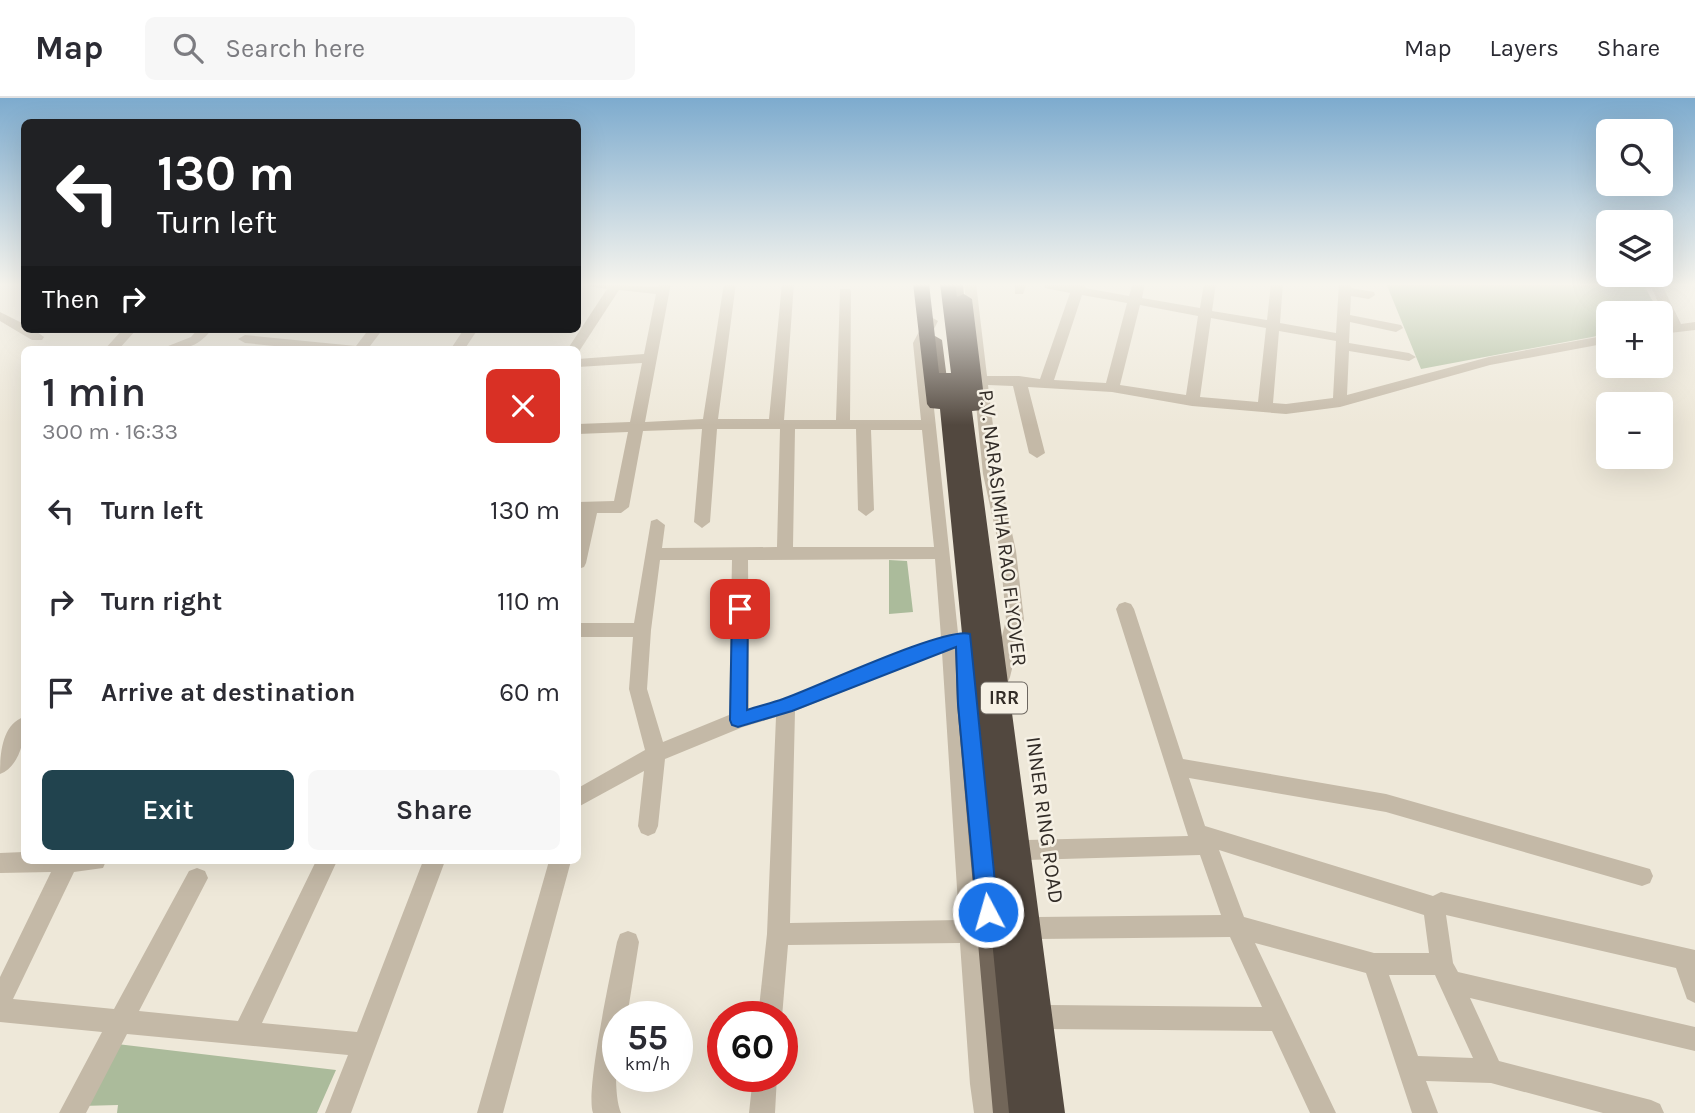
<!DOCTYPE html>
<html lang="en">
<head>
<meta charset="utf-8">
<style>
  body { margin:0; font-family:Karla,sans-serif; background:#f7f7f7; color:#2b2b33; height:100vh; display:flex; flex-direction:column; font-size:26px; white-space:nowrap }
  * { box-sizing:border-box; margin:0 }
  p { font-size:23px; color:#7c7c81 }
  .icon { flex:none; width:38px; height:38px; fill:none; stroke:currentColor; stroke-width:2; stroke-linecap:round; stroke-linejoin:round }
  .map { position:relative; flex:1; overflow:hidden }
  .details { position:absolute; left:21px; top:248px; width:560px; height:518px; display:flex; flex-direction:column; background:#fff; border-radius:10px; box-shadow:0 7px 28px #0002 }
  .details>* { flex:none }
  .banner { position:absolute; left:21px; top:21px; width:560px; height:214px; border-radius:10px; box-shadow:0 7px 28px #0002; background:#202124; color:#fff; overflow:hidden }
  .fabs { position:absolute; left:1596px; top:21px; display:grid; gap:14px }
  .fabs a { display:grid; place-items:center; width:77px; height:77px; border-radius:10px; background:#fff; box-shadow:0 7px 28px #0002; font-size:35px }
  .speed { position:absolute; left:602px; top:903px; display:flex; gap:14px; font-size:35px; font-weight:700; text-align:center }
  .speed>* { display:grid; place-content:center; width:91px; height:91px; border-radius:50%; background:#fff; box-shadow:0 7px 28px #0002; line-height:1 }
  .speed small { font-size:18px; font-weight:400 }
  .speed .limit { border:10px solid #d22; background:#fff; color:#111 }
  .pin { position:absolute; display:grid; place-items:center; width:60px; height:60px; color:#fff; margin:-30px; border-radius:14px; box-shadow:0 4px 10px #0006 }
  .me { position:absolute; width:77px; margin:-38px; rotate:354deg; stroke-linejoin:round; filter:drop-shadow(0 0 5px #0008) }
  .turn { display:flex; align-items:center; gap:24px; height:147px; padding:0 21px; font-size:32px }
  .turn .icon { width:91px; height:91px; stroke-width:2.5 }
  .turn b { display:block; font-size:49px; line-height:60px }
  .then { display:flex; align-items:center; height:66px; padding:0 21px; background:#0003; gap:14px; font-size:26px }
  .round { display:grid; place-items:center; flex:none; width:74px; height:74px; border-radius:10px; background:#f7f7f7 }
  .overview { display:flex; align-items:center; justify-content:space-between; height:119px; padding:0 21px }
  h1 { font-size:42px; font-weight:600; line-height:52px }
  .button { display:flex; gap:14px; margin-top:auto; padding:14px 21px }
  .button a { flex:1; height:80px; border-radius:10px; background:#21434e; color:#fff; font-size:28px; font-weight:600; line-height:80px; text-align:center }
  .button a+a { background:#f7f7f7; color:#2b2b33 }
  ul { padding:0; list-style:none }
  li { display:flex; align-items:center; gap:21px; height:91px; padding:0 21px }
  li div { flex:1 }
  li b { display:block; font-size:26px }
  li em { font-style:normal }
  header { display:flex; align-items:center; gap:42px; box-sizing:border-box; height:98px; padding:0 35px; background:#fff; border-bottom:2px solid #e1e1e2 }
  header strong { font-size:33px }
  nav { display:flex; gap:38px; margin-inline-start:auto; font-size:24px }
  .search { width:490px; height:63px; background:#f7f7f7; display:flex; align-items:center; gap:18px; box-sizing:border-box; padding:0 24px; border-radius:10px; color:#7c7c81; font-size:26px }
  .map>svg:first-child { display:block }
</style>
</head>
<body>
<header>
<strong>Map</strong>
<div class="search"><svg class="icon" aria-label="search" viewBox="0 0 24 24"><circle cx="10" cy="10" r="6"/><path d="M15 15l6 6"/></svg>Search here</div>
<nav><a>Map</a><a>Layers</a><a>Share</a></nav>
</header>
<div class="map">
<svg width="1695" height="1015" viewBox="0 0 1695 1015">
  <rect width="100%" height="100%" fill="#eee8d9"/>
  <path fill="#abbb9b" d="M 1386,185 L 1643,185 L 1659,215 L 1608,215 L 1608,236 L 1421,271 Z
    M 889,462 L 907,463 L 913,514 L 889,516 Z
    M 117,946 L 336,972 L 317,1015 L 117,1015 L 118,1007 L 81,1008 Z"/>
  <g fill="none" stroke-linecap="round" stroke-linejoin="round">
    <path fill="#c4b9a7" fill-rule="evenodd" d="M 586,185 L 658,189 L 659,185 L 671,185 L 645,324 L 703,321 L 724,185 L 736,185 L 718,321 L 769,321 L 782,185 L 794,185 L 784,322 L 836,322 L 840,191 L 850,191 L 851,194 L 850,322 L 921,322 L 913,245 L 926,220 L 931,219 L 938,223 L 927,245 L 958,535 L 967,537 L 970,542 L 967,547 L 960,550 L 981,822 L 992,825 L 995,833 L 992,841 L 983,844 L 994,986 L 1000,1015 L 974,1015 L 970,986 L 960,845 L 788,847 L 782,919 L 758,919 L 767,836 L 776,619 L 743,629 L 665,661 L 658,728 L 655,735 L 648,738 L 641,735 L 638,728 L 644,673 L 578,709 L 578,690 L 645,652 L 629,591 L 633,539 L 578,539 L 578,525 L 634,525 L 651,423 L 657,421 L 665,427 L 662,450 L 777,449 L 780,331 L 717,331 L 710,424 L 702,430 L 694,424 L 702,331 L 643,333 L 629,409 L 621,415 L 597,415 L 586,465 L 584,469 L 578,471 L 578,430 L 581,416 L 578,416 L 578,404 L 614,403 L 628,334 L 578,336 L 578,326 L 630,324 L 642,265 L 578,269 L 578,261 L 644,256 L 656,196 L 619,192 L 578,255 L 578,252 L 567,252 L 607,191 L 588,188 ZM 795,331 L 856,331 L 858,412 L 866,418 L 874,412 L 871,332 L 922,332 L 934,449 L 793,449 ZM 935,461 L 941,539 L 783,601 L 749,611 L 748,462 ZM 660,462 L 732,462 L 729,617 L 663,644 L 647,591 L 651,532 ZM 942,554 L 959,822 L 790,825 L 795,613 Z
      M 964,185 L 976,185 L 987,278 L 1019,278 L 1040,281 L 1070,195 L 1045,190 L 1044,185 L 1073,187 L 1074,185 L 1086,185 L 1085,190 L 1129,198 L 1133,185 L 1145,185 L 1142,200 L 1200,210 L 1204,185 L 1216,185 L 1212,213 L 1267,222 L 1271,185 L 1283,185 L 1280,225 L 1336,235 L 1339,185 L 1351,185 L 1351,190 L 1374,194 L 1375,197 L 1369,201 L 1351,198 L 1350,217 L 1401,227 L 1403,230 L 1396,234 L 1350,224 L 1349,245 L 1409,255 L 1416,259 L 1409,263 L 1349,253 L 1347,297 L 1489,259 L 1608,237 L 1608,245 L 1490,267 L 1340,309 L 1286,316 L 1192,308 L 1112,294 L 1028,289 L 1045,355 L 1037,360 L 1029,355 L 1013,288 L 988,287 L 999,376 L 1016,453 L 1024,522 L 1010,579 L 1008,584 L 1001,587 L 994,584 L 992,579 L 1006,522 L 1000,453 L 983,376 L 974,286 L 962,284 L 960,281 L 962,278 L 973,277 ZM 1082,197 L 1127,205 L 1106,285 L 1054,282 ZM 1140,207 L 1198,218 L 1186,297 L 1120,287 ZM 1211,220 L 1266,230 L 1258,304 L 1200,299 ZM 1279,233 L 1336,243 L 1333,300 L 1286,306 L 1273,305 Z
      M 1015,185 L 1027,185 L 1023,196 L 1015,196 Z
      M 1649,185 L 1661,185 L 1681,226 L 1695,224 L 1695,232 L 1661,236 L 1661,228 L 1669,227 Z
      M 0,214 L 24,226 L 24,231 L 33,231 L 44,239 L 42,242 L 32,242 L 0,223 Z
      M 123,231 L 137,231 L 118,252 L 104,252 Z
      M 198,231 L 212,231 C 197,251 182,252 158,252 L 191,239 Z
      M 369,231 L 383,231 L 367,252 L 314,252 L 245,245 L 238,241 L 245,237 L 356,248 Z
      M 464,231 L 478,231 L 464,252 L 450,252 Z
      M 1125,504 L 1131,506 L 1134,511 L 1183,661 L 1386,696 L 1650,771 L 1653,778 L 1650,785 L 1642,788 L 1386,714 L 1189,680 L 1205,728 L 1433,798 L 1441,794 L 1695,852 L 1695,905 L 1687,901 L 1676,870 L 1446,817 L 1453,865 L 1458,874 L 1695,929 L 1695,953 L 1470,900 L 1499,963 L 1651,1002 L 1660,1006 L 1664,1015 L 1603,1015 L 1491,985 L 1426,983 L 1438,1015 L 1412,1015 L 1366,875 L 1255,845 L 1336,1015 L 1310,1015 L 1272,933 L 1049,931 L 1041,927 L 1037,919 L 1041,911 L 1049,907 L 1262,909 L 1230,839 L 1037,841 L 1029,838 L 1026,830 L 1029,822 L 1037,819 L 1221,817 L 1200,757 L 1027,762 L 1020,759 L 1016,752 L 1020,745 L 1027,742 L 1188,738 L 1116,511 L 1119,506 ZM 1219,752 L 1424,817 L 1429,855 L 1374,855 L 1244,819 ZM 1389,877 L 1435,877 L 1473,960 L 1418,958 Z
      M 24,619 C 26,637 21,668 0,676 C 0,656 2,626 24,619 Z
      M 24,754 L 24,763 L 106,763 L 103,770 L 74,774 L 13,901 L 114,911 L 189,773 L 197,770 L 205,773 L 208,780 L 139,913 L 238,923 L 316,763 L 337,763 L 262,925 L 357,934 L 423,763 L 445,763 L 351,1015 L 325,1015 L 348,957 L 127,936 L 86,1015 L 59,1015 L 102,934 L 0,924 L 0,879 L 51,774 L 0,775 L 0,755 Z
      M 549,763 L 571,763 L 503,1015 L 477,1015 Z
      M 628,833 L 636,836 L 639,844 L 627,919 L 618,919 C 618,945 612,994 621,1015 L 593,1015 C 585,994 611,874 617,844 L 620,836 Z
      M 753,978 L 777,978 L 775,1015 L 749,1015 Z"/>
    <path fill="#726659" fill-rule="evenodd" d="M 951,185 L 963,185 L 966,222 L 956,222 L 954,219 Z
      M 935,238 L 942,242 L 949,297 L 942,302 L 935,297 L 928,242 Z
      M 964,538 L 970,540 L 973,545 L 975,606 L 1019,1015 L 993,1015 L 957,606 L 955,545 L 958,540 Z"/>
    <path fill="#52483f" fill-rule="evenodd" d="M 913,185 L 929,185 L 939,275 L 951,275 L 940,185 L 955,185 L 957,199 L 964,196 L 972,201 L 985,308 L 982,312 L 972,313 L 1065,1015 L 1009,1015 L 940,311 L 930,310 L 927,306 Z"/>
  </g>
  <linearGradient id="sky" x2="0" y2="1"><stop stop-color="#7dabce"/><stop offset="0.57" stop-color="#f7f5ee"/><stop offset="1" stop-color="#f7f5ee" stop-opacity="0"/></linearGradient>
  <rect width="1695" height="327" fill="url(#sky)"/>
  <path fill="#1a73e8" stroke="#114b97" stroke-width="2" d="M 740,505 L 748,511 L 747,612 C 759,608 772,605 783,601 C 815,590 946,528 970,536 L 998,814 L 995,821 L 988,824 L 980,821 L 977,814 L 958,606 L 956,549 L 792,613 L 738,629 L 732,627 L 730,622 L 732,511 Z"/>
  <g text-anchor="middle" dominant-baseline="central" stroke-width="5" stroke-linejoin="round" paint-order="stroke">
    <rect fill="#f6f1e5" stroke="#6d6760" stroke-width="2" x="981" y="584.5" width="46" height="31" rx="5"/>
    <g font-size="19" font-weight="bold" fill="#322c27">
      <text x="1004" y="600">IRR</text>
    </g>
    <g font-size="21" fill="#322c27" stroke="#f6f1e5">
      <text transform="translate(1003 430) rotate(83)">P.V. NARASIMHA RAO FLYOVER</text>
      <text transform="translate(1045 722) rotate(82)">INNER RING ROAD</text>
    </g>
  </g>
</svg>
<div class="fabs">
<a><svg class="icon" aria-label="search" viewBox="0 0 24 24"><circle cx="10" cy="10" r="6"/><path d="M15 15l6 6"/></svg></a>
<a><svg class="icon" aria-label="layers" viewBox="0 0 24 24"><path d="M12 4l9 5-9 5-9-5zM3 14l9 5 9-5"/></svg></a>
<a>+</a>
<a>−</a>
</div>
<div class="speed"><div>55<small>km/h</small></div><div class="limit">60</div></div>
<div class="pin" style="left:740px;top:511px;background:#d93025"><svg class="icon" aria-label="arrive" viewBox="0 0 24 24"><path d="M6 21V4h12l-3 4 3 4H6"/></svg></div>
<svg class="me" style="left:988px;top:814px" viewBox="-20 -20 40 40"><circle r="17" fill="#1a73e8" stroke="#fff" stroke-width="3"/><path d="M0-11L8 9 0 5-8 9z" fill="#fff"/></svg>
<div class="banner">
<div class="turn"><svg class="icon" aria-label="left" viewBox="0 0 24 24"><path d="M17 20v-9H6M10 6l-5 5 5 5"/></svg><div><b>130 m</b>Turn left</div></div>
<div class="then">Then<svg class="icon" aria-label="right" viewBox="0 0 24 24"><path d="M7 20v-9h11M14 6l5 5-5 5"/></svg></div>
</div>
<section class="details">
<div class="overview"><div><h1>1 min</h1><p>300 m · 16:33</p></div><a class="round" style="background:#d93025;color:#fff"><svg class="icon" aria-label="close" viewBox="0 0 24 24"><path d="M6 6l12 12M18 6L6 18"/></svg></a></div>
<ul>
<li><svg class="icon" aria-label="left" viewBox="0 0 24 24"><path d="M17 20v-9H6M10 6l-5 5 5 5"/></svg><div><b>Turn left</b></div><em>130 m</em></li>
<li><svg class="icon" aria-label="right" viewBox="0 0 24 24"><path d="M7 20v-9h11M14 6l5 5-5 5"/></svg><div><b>Turn right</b></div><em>110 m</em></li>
<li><svg class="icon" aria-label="arrive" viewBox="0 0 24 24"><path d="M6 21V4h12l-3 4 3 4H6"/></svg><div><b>Arrive at destination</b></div><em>60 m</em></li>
</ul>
<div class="button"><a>Exit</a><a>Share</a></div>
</section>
</div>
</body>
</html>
